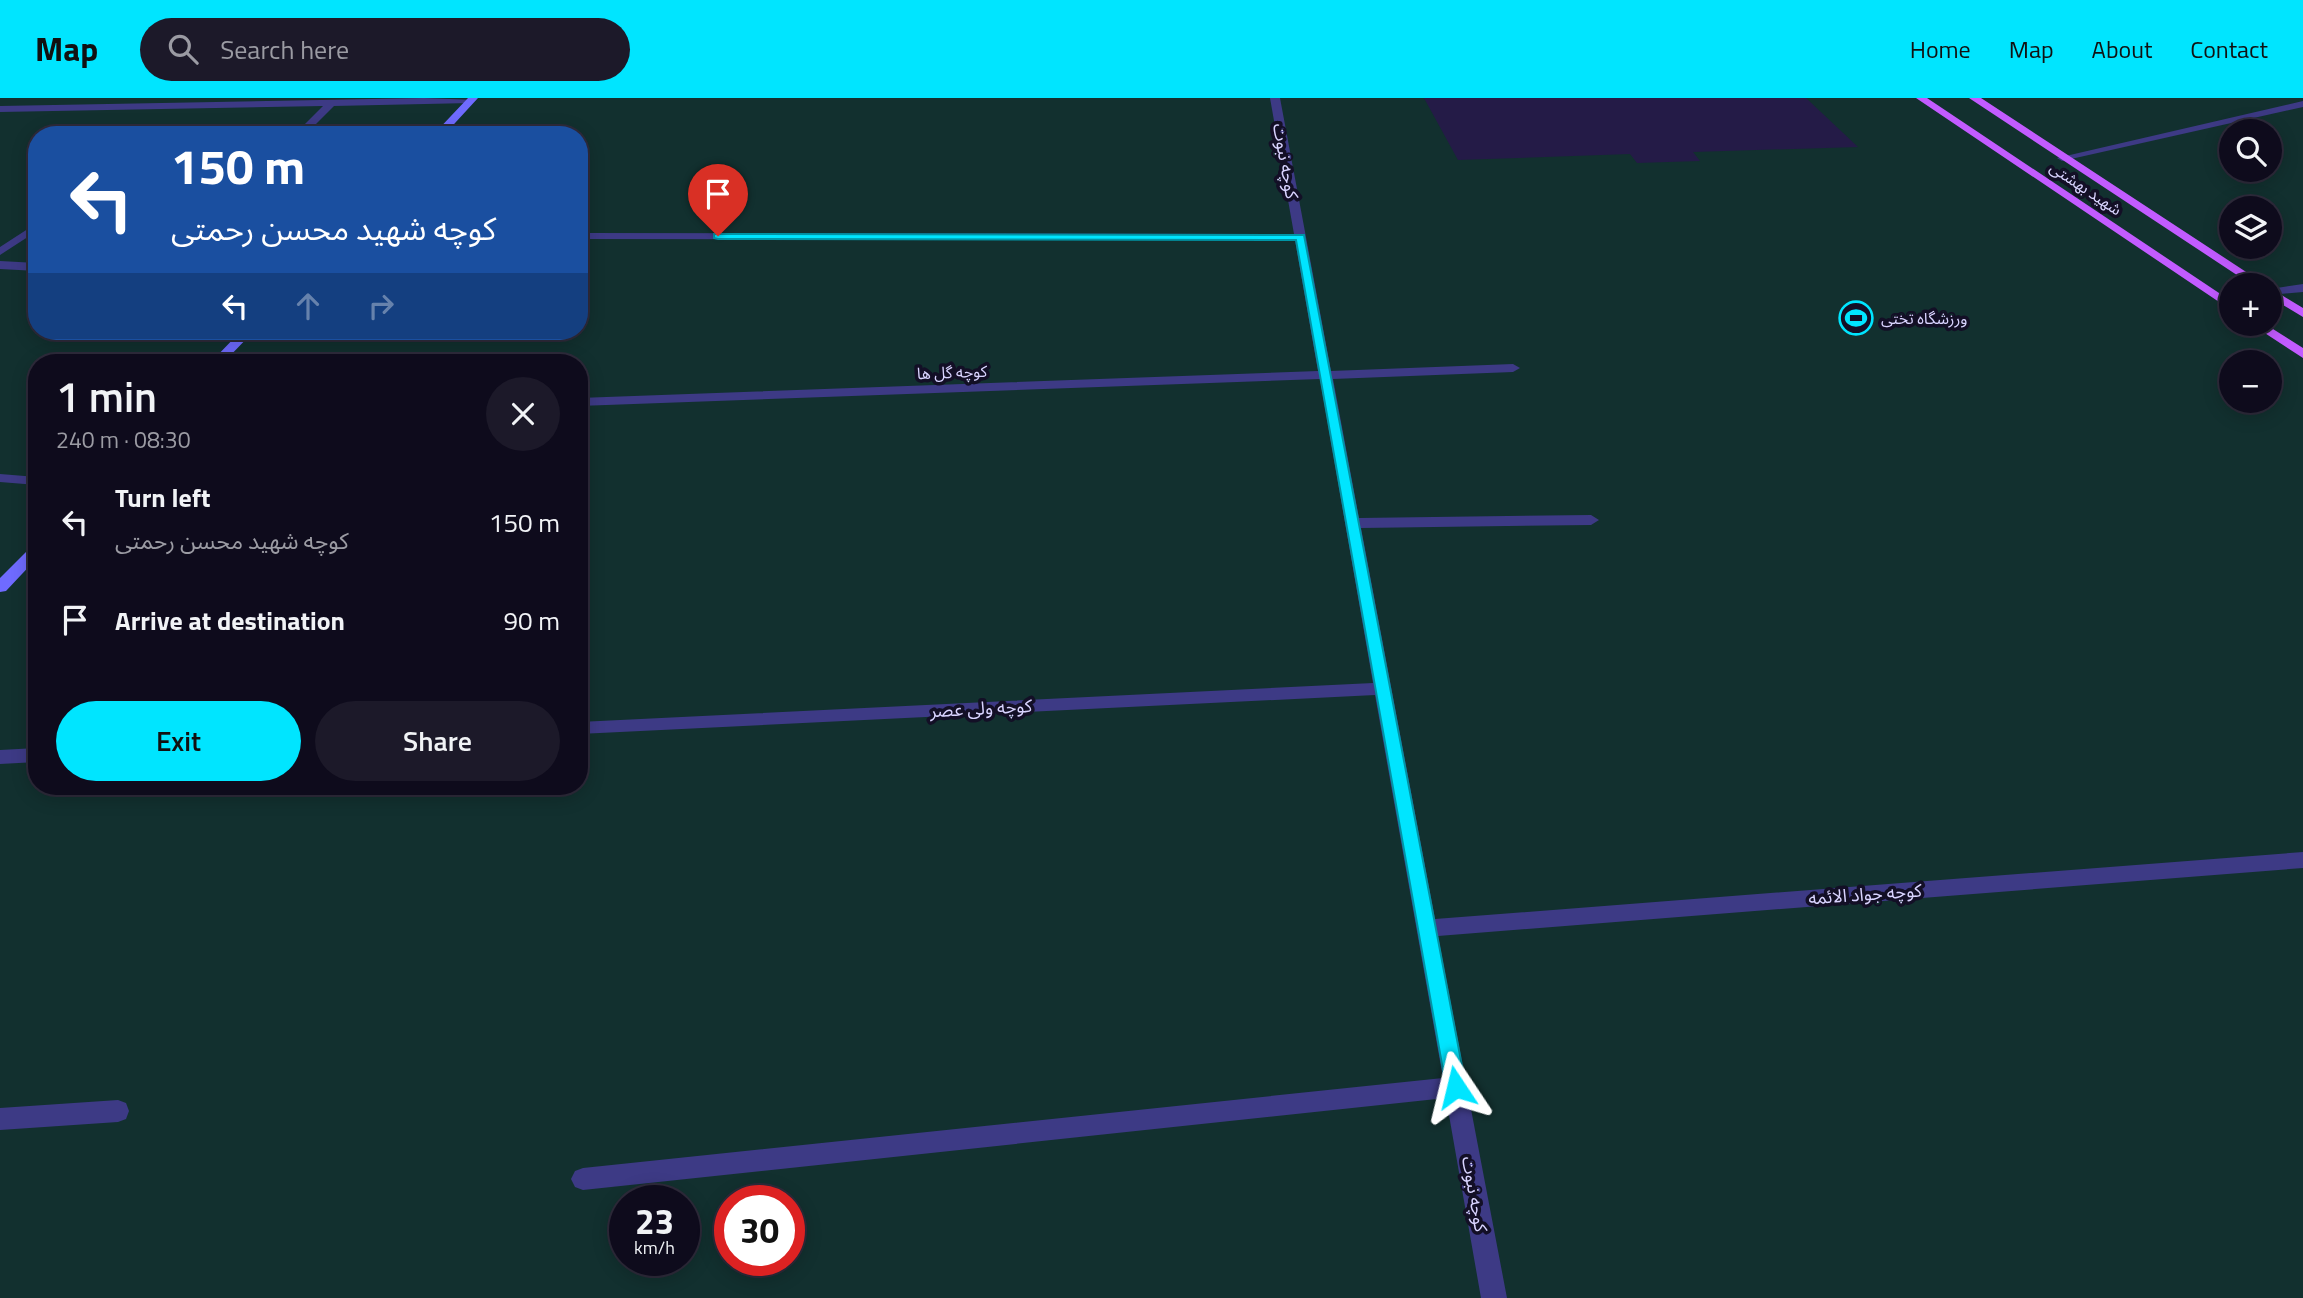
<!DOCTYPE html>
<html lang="en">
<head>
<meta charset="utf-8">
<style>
  body { margin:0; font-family:"Titillium Web","Noto Sans Arabic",sans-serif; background:#1c1929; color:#f1f3f6; height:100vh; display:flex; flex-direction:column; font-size:26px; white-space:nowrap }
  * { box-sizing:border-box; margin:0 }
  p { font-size:23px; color:#9b9ba3 }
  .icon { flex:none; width:38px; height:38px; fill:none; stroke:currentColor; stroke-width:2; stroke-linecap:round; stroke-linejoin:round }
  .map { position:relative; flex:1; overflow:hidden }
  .details { position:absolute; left:28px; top:256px; width:560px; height:441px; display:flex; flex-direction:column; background:#0e0b1c; border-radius:28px; box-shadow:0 4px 18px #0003,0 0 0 2px #2e2b3b }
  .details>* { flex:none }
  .top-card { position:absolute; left:28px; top:28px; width:560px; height:214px; border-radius:28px; box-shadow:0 4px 18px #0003,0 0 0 2px #2e2b3b; background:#1a4fa0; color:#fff; overflow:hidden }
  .fabs { position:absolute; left:2219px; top:21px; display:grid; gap:14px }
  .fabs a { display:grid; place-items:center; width:63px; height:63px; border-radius:50%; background:#0e0b1c; box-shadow:0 4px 18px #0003,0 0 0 2px #2e2b3b; font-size:35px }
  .speed { position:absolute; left:609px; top:1087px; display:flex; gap:14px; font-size:35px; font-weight:700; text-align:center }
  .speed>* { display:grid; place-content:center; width:91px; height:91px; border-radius:50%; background:#0e0b1c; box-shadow:0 4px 18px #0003,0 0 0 2px #2e2b3b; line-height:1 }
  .speed small { font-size:18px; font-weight:400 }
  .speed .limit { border:10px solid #d22; background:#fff; color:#111 }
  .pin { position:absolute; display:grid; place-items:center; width:60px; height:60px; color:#fff; margin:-72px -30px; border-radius:50% 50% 50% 0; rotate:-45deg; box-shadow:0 0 7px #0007 }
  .pin .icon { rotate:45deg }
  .me { position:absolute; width:77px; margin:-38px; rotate:350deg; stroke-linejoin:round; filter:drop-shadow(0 0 5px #0008) }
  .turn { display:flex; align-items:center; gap:24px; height:147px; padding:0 28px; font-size:32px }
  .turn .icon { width:91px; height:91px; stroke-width:2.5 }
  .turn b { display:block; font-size:49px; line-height:60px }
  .lanes { display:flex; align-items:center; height:66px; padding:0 28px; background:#0003; justify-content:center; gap:35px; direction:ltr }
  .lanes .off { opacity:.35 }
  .round { display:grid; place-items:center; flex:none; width:74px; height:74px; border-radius:37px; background:#1c1929 }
  .summary { display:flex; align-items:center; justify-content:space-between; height:119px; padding:0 28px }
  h1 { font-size:42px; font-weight:600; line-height:52px }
  .button { display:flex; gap:14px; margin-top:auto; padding:14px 28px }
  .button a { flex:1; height:80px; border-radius:42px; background:#00e5ff; color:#111; font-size:28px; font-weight:600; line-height:80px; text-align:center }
  .button a+a { background:#1c1929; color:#f1f3f6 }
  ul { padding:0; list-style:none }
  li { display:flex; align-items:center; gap:21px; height:98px; padding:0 28px }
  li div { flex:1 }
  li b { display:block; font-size:26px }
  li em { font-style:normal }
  header { display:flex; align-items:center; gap:42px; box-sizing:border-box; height:98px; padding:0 35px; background:#00e5ff; color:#111 }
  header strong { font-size:33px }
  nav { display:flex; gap:38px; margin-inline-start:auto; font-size:24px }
  .search { width:490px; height:63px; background:#1c1929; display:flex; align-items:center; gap:18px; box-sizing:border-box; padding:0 24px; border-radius:38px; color:#9b9ba3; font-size:26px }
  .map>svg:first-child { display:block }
</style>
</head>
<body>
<header>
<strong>Map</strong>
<div class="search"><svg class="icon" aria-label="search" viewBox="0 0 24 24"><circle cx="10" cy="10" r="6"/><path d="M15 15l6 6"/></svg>Search here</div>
<nav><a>Home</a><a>Map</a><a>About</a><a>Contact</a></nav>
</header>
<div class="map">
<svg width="2303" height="1200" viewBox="0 0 2303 1200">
  <rect width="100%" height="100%" fill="#130f26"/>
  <path fill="#12302f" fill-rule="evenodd" d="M 0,0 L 2303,0 L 2303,1200 L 0,1200 ZM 2231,33 L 2270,33 L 2270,72 L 2231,72 ZM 37,37 L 579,37 L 579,233 L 37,233 ZM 2231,110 L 2270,110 L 2270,149 L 2231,149 ZM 2231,187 L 2270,187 L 2270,226 L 2231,226 ZM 37,264 L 579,264 L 579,688 L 37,688 ZM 2231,264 L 2270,264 L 2270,303 L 2231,303 ZM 625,1102 L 684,1102 L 684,1162 L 625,1162 ZM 730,1102 L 789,1102 L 789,1162 L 730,1162 Z"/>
  <path fill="#241b47" d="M 1424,0 L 1806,0 L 1858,49 L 1693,54 L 1700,63 L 1637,65 L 1630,56 L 1458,62 Z"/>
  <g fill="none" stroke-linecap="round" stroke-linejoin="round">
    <path fill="#3d3a85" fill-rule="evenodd" d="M 424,0 L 476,2 L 471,5 L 334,8 L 305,37 L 294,37 L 323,8 L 0,14 L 0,8 Z
      M 1270,0 L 1280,0 L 1331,273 L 1513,266 L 1520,270 L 1513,274 L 1333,281 L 1359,420 L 1591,417 L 1599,422 L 1591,427 L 1361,430 L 1435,821 L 2303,754 L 2303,770 L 1438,838 L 1507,1200 L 1481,1200 L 1446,1000 L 583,1092 L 575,1089 L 571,1081 L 575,1073 L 583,1070 L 1443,980 L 1375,597 L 579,636 L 579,624 L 1373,585 L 1320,281 L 579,308 L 579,300 L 1318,273 L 1295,142 L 579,141 L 579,135 L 1294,136 Z
      M 2303,3 L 2303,9 L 2062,63 L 2057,60 Z
      M 37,125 L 37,133 L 0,157 L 0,149 Z
      M 0,163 L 37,165 L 37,173 L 0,171 Z
      M 2303,186 L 2303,194 L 2270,197 L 2270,191 Z
      M 0,376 L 37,379 L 37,387 L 0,384 Z
      M 37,650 L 37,664 L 0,666 L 0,652 Z
      M 118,1002 L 126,1005 L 129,1013 L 126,1021 L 118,1024 L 0,1032 L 0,1010 Z"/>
    <path fill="#6f6bff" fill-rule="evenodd" d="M 468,0 L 478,0 L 444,37 L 433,37 Z
      M 241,233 L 254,233 L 224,264 L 211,264 Z
      M 37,446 L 37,460 L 6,493 L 0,494 L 0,480 L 32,448 Z"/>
    <path fill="#c25bff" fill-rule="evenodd" d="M 1916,0 L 1927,0 L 2231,203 L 2231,212 Z
      M 1969,0 L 1981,0 L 2266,187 L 2252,187 Z
      M 2270,190 L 2303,210 L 2303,219 L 2270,199 Z
      M 2251,226 L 2265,226 L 2303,250 L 2303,260 Z"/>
  </g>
  <path fill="#00e5ff" stroke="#0095a6" stroke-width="2" d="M 714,136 L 1304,137 L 1466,989 L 1463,996 L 1456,998 L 1449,996 L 1446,989 L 1296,142 L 718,141 L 714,140 Z"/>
  <defs>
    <symbol id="stadium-ring" viewBox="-11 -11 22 22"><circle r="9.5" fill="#130f26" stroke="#00e5ff" stroke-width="1.5"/><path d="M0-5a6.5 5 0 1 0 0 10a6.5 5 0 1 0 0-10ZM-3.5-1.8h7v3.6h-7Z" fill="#00e5ff"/></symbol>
  </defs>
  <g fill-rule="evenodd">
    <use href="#stadium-ring" x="1837" y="201" width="38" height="38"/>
  </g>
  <g text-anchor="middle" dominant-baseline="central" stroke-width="7" stroke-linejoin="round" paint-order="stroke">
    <g font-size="16" fill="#d9d4ff" stroke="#130f26">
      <text transform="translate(2086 90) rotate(34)">شهید بهشتی</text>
      <text transform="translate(952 274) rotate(-2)">کوچه گل ها</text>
    </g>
    <g font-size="16" fill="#d9d4ff" stroke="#130f26" text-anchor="start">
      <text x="1881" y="220">ورزشگاه تختی</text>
    </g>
    <g font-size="18" fill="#d9d4ff" stroke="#130f26">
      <text transform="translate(1286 63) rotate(80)">کوچه نبوت</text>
      <text transform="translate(981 610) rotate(-3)">کوچه ولی عصر</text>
      <text transform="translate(1865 796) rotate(-4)">کوچه جواد الائمه</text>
      <text transform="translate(1475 1096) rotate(80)">کوچه نبوت</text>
    </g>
  </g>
</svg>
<div class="fabs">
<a><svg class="icon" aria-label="search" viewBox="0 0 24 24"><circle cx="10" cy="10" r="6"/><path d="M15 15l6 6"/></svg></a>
<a><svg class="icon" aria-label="layers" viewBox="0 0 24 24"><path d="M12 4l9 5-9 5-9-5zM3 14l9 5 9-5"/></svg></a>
<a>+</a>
<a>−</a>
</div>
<div class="speed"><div>23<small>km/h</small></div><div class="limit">30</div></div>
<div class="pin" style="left:718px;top:138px;background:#d93025"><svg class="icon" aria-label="arrive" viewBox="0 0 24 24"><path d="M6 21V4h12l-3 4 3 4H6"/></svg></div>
<svg class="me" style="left:1456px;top:989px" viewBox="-20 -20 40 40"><path d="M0-17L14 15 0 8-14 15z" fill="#00e5ff" stroke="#fff" stroke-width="4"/></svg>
<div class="top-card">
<div class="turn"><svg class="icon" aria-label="left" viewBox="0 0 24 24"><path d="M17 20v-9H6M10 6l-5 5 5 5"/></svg><div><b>150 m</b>کوچه شهید محسن رحمتی</div></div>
<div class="lanes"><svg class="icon" aria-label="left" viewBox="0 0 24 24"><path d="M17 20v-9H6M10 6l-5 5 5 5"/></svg><svg class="icon off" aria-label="ahead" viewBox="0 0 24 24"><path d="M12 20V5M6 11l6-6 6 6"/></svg><svg class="icon off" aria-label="right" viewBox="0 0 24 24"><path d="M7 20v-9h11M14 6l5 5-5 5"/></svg></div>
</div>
<section class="details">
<div class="summary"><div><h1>1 min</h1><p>240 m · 08:30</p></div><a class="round"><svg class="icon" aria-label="close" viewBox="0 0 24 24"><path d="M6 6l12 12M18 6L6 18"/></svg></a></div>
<ul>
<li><svg class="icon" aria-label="left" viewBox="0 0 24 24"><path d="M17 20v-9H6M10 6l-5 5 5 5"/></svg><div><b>Turn left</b><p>کوچه شهید محسن رحمتی</p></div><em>150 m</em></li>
<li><svg class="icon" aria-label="arrive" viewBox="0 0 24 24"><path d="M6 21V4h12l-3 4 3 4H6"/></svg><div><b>Arrive at destination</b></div><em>90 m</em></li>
</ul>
<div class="button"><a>Exit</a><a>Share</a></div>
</section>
</div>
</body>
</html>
